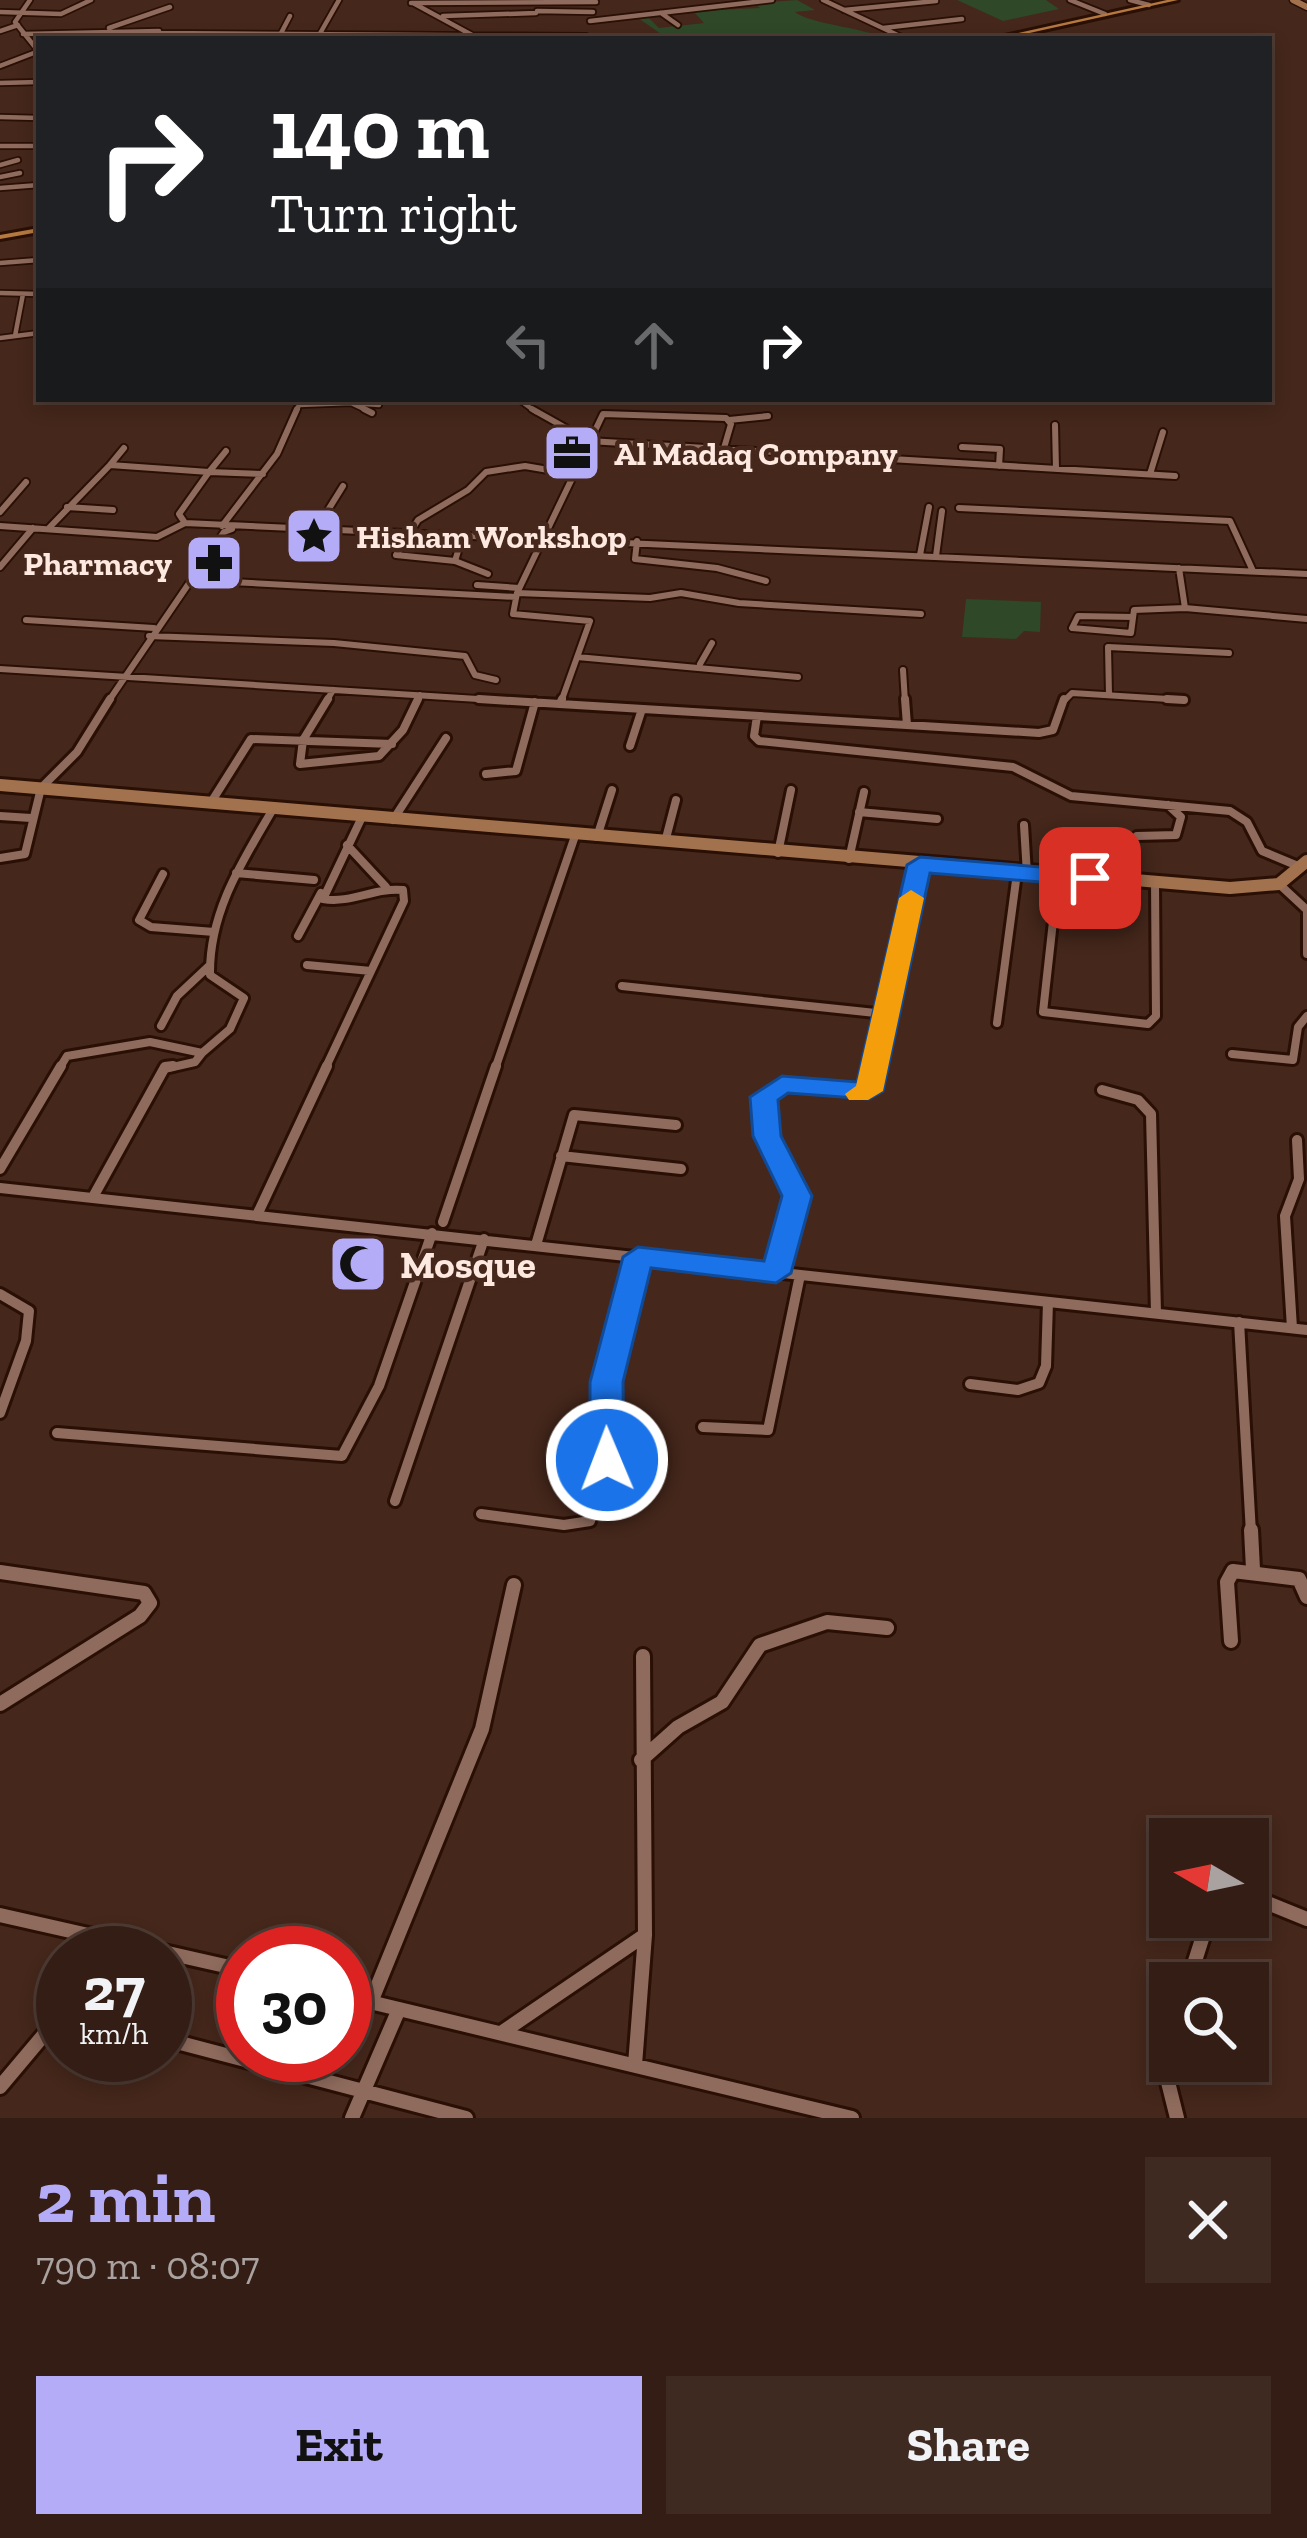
<!DOCTYPE html>
<html lang="en">
<head>
<meta charset="utf-8">
<style>
  body { margin:0; font-family:"Zilla Slab",serif; background:#3f2a22; color:#f1f3f6; height:100vh; display:flex; flex-direction:column; font-size:45px; white-space:nowrap }
  * { box-sizing:border-box; margin:0 }
  p { font-size:39px; color:#a9a2a0 }
  .icon { flex:none; width:66px; height:66px; fill:none; stroke:currentColor; stroke-width:2; stroke-linecap:round; stroke-linejoin:round }
  .map { position:relative; height:2118px; overflow:hidden }
  .sheet { display:flex; flex-direction:column; background:#341d14; flex:1 }
  .sheet>* { flex:none }
  .guide { position:absolute; left:36px; top:36px; width:1236px; height:366px; border-radius:0px; box-shadow:0 6px 18px #0003,0 0 0 3px #4e3b34; background:#202124; color:#fff; overflow:hidden }
  .needle { width:78px; rotate:279deg }
  .controls { position:absolute; left:1149px; top:1818px; display:grid; gap:24px }
  .controls a { display:grid; place-items:center; width:120px; height:120px; border-radius:0px; background:#341d14; box-shadow:0 6px 18px #0003,0 0 0 3px #4e3b34; font-size:60px }
  .speed { position:absolute; left:36px; top:1926px; display:flex; gap:24px; font-size:60px; font-weight:700; text-align:center }
  .speed>* { display:grid; place-content:center; width:156px; height:156px; border-radius:50%; background:#341d14; box-shadow:0 6px 18px #0003,0 0 0 3px #4e3b34; line-height:1 }
  .speed small { font-size:30px; font-weight:400 }
  .speed .limit { border:18px solid #d22; background:#fff; color:#111 }
  .pin { position:absolute; display:grid; place-items:center; width:102px; height:102px; color:#fff; margin:-51px; border-radius:24px; box-shadow:0 6px 18px #0006 }
  .me { position:absolute; width:132px; margin:-66px; rotate:359deg; stroke-linejoin:round; filter:drop-shadow(0 0 9px #0008) }
  .turn { display:flex; align-items:center; gap:42px; height:252px; padding:0 36px; font-size:54px }
  .turn .icon { width:156px; height:156px; stroke-width:2.5 }
  .turn b { display:block; font-size:84px; line-height:102px }
  .lanes { display:flex; align-items:center; height:114px; padding:0 36px; background:#0003; justify-content:center; gap:60px; direction:ltr }
  .lanes .off { opacity:.35 }
  .round { display:grid; place-items:center; flex:none; width:126px; height:126px; border-radius:0px; background:#3f2a22 }
  .headline { display:flex; align-items:center; justify-content:space-between; height:204px; padding:0 36px }
  h1 { font-size:72px; font-weight:800; line-height:90px; color:#b5acf8 }
  .button { display:flex; gap:24px; margin-top:auto; padding:24px 36px }
  .button a { flex:1; height:138px; border-radius:0px; background:#b5acf8; color:#111; font-size:48px; font-weight:800; line-height:138px; text-align:center }
  .button a+a { background:#3f2a22; color:#f1f3f6 }
  .map>svg:first-child { display:block }
</style>
</head>
<body>
<div class="map">
<svg width="1307" height="2118" viewBox="0 0 1307 2118">
  <rect width="100%" height="100%" fill="#45271b"/>
  <path fill="#2e4828" d="M 797,0 L 815,10 L 795,12 C 810,24 861,27 887,39 L 745,39 C 733,33 678,33 664,36 L 638,18 L 648,17 L 659,28 L 704,23 L 693,11 L 760,8 L 753,3 Z
    M 957,0 L 1046,0 L 1059,9 L 1003,21 Z
    M 966,599 L 1041,602 L 1040,632 L 1024,631 L 1016,639 L 962,637 Z"/>
  <g fill="none" stroke-linecap="round" stroke-linejoin="round">
    <defs>
      <path id="street-far4" d="M 30,0 L 15,22 L 39,52
        M 823,0 L 906,39
        M 1070,0 L 1105,14
        M 1130,0 L 1149,5
        M 411,3 L 596,2
        M 413,3 L 472,35
        M 844,10 L 936,1
        M 537,11 L 593,12
        M 0,12 L 61,14 L 91,0
        M 661,13 L 678,25
        M 443,16 L 536,13
        M 590,21 L 772,0
        M 109,28 L 170,7
        M 883,28 L 962,19
        M 0,31 L 18,25
        M 23,34 L 159,31
        M 279,37 L 290,16
        M 318,37 L 339,0
        M 153,39 L 158,33 L 586,36
        M 687,39 L 740,39
        M 0,66 L 39,51
        M 0,83 L 39,82
        M 0,117 L 39,118
        M 0,146 L 39,146
        M 0,165 L 18,160
        M 0,177 L 20,173
        M 0,188 L 39,185
        M 0,263 L 39,260
        M 0,293 L 39,294
        M 15,336 L 23,294
        M 0,338 L 39,333
        M 518,399 L 536,412
        M 351,403 L 379,405
        M 296,412 L 299,405 L 351,403 L 370,412"/>
      <path id="street-far3" d="M 364,409 L 372,413
        M 532,409 L 589,441 L 1175,476
        M 729,420 L 768,416
        M 1055,425 L 1056,469
        M 962,447 L 1000,449 L 999,466
        M 110,465 L 124,448
        M 209,472 L 263,474
        M 209,472 L 226,451
        M 1150,474 L 1163,432
        M 67,507 L 113,510
        M 959,508 L 1230,521 L 1253,571
        M 0,512 L 26,482
        M 0,526 L 157,537 L 185,523 L 1307,574
        M 222,526 L 277,454 L 297,409
        M 48,529 L 110,465 L 209,472 L 179,514 L 185,523
        M 315,531 L 343,486
        M 462,538 L 455,561 L 488,574
        M 637,541 L 635,559 L 717,568 L 766,581
        M 301,548 L 312,531
        M 920,555 L 929,507
        M 936,556 L 942,511
        M 455,561 L 396,555 L 418,520 L 468,490 L 486,472 L 525,466 L 572,474
        M 0,567 L 33,528
        M 192,580 L 516,597
        M 477,585 L 519,588
        M 517,593 L 603,414 L 726,418 L 731,424 L 724,448
        M 1185,608 L 1307,619
        M 1133,617 L 1078,616 L 1072,628 L 1131,633 L 1134,610 L 1185,608 L 1179,568
        M 26,620 L 154,628
        M 149,636 L 334,643 L 465,656 L 475,675 L 496,680
        M 577,657 L 798,677
        M 700,664 L 712,643
        M 0,669 L 527,702
        M 903,670 L 905,702
        M 1109,695 L 1108,647 L 1229,653
        M 108,702 L 224,532 L 232,529
        M 326,702 L 333,690
        M 417,702 L 420,695
        M 561,702 L 590,621 L 513,614 L 517,593 L 650,598 L 681,593 L 739,603 L 921,614
        M 1063,702 L 1072,693 L 1184,700"/>
      <path id="street-far2" d="M 328,699 L 303,740 L 300,764 L 379,756 L 403,730 L 418,699
        M 479,699 L 560,704 L 562,699
        M 905,699 L 907,725
        M 1167,699 L 1184,700
        M 560,704 L 1039,733 L 1053,730 L 1064,699
        M 757,716 L 754,736 L 759,741 L 1013,767 L 1071,796 L 1230,811 L 1247,822 L 1262,851 L 1298,866
        M 630,746 L 642,709
        M 486,774 L 516,771 L 535,702
        M 210,804 L 251,739 L 392,744
        M 859,812 L 937,819
        M 0,816 L 31,818
        M 393,820 L 446,738
        M 1024,825 L 1027,874
        M 1137,836 L 1176,835 L 1181,817 L 1168,805
        M 597,837 L 612,790
        M 665,842 L 676,800
        M 347,845 L 386,887
        M 778,853 L 791,790
        M 0,858 L 25,854 L 41,788 L 77,752 L 110,699
        M 849,859 L 864,792
        M 236,873 L 314,880
        M 163,874 L 139,920 L 151,927 L 214,932
        M 1058,876 L 1043,1012 L 1148,1024 L 1156,1016 L 1155,883
        M 1279,884 L 1307,910
        M 1307,912 L 1307,954
        M 298,936 L 321,893
        M 307,965 L 371,971
        M 622,986 L 885,1014
        M 997,1023 L 1017,873
        M 161,1026 L 177,996 L 209,966
        M 1232,1054 L 1293,1060 L 1298,1027 L 1307,1016
        M 59,1069 L 67,1056 L 150,1042 L 202,1053 L 230,1029 L 244,998 L 210,975 C 209,912 242,862 273,809
        M 164,1069 L 195,1062 L 202,1053
        M 325,1069 L 404,901 L 403,890 C 375,887 351,904 323,899 L 362,817
        M 495,1069 L 575,836
        M 874,1069 L 919,865"/>
      <path id="street-far1" d="M 1102,1090 L 1138,1100 L 1151,1114 L 1156,1313
        M 561,1156 L 681,1169
        M 0,1169 L 61,1066
        M 0,1188 L 1307,1330
        M 93,1197 L 165,1067 L 173,1066
        M 257,1215 L 327,1066
        M 443,1222 L 496,1066
        M 536,1245 L 574,1115 L 676,1125
        M 776,1273 L 797,1196 L 767,1136 L 764,1097 L 782,1084 L 869,1091 L 875,1066
        M 0,1294 L 29,1311 L 26,1341 L 0,1413
        M 1239,1322 L 1251,1533
        M 1292,1328 L 1285,1216 L 1299,1179 L 1297,1140
        M 970,1384 L 1018,1390 L 1039,1383 L 1046,1366 L 1048,1302
        M 703,1427 L 768,1430 L 800,1275
        M 57,1433 L 342,1456 L 379,1386 L 432,1233
        M 395,1501 L 484,1239
        M 481,1514 L 564,1525 L 590,1521 L 607,1459 L 607,1382 L 638,1257"/>
      <path id="street" d="M 1251,1530 L 1253,1569
        M 0,1572 L 144,1593 L 150,1603 L 140,1616 L 0,1704
        M 1231,1641 L 1227,1582 L 1233,1571 L 1299,1579 L 1307,1597
        M 641,1760 L 678,1727 L 722,1702 L 760,1645 L 827,1622 L 887,1628
        M 1248,1895 L 1307,1919
        M 0,1915 L 243,1970
        M 1188,1983 L 1209,1917
        M 345,1996 L 852,2118
        M 371,2002 L 482,1729 L 514,1585
        M 1170,2027 L 1167,2078 L 1177,2118
        M 501,2033 L 645,1935
        M 165,2039 L 466,2118
        M 635,2065 L 645,1935 L 643,1656
        M 0,2087 L 63,2012
        M 352,2118 L 399,2009"/>
      <path id="secondary-far1" d="M 1293,0 L 1307,7"/>
      <path id="secondary" d="M 0,785 L 1230,888 L 1279,884 L 1307,861"/>
      <path id="primary" d="M 1167,0 L 1178,0 L 1003,39 L 991,39 Z
        M 39,228 L 39,232 L 0,239 L 0,235 Z"/>
    </defs>
    <use href="#street-far4" stroke="#2a0f05" stroke-width="8"/>
    <use href="#street-far3" stroke="#2a0f05" stroke-width="10"/>
    <use href="#street-far2" stroke="#2a0f05" stroke-width="14"/>
    <use href="#street-far1" stroke="#2a0f05" stroke-width="16"/>
    <use href="#street" stroke="#2a0f05" stroke-width="20"/>
    <use href="#secondary-far1" stroke="#2a0f05" stroke-width="9"/>
    <use href="#secondary" stroke="#2a0f05" stroke-width="18"/>
    <use href="#primary" stroke="#2a0f05" stroke-width="6"/>
    <use href="#street-far4" stroke="#8e6b5d" stroke-width="4.5"/>
    <use href="#street-far3" stroke="#8e6b5d" stroke-width="6"/>
    <use href="#street-far2" stroke="#8e6b5d" stroke-width="8"/>
    <use href="#street-far1" stroke="#8e6b5d" stroke-width="10"/>
    <use href="#street" stroke="#8e6b5d" stroke-width="14"/>
    <use href="#secondary-far1" stroke="#a2724f" stroke-width="6"/>
    <use href="#secondary" stroke="#a2724f" stroke-width="12"/>
    <use href="#primary" fill="#b57940" fill-rule="evenodd"/>
  </g>
  <path fill="#1a73e8" stroke="#114b97" stroke-width="3" d="M 920,857 L 1090,871 L 1102,878 L 1090,886 L 930,873 L 883,1091 L 869,1099 L 788,1093 L 778,1100 L 781,1136 L 812,1196 L 791,1273 L 776,1283 L 651,1268 L 623,1382 L 624,1460 L 619,1468 L 595,1468 L 590,1460 L 590,1382 L 623,1257 L 638,1247 L 764,1261 L 782,1196 L 753,1136 L 750,1097 L 782,1076 L 857,1082 L 907,865 Z"/>
  <path fill="#f59e0b" d="M 911,890 L 924,898 L 883,1091 L 868,1100 L 849,1100 L 845,1094 L 856,1086 L 899,898 Z"/>
  <defs>
    <symbol id="office-square" viewBox="-11 -11 22 22"><rect x="-9" y="-9" width="18" height="18" rx="4" fill="#b5acf8" stroke="#45271b"/><path d="M-6-3h4V-5.5h4V-3h4V5H-6ZM-1-4.5V-3h2v-1.5ZM-6 0V1H6V0Z" fill="#111"/></symbol>
    <symbol id="sight-square" viewBox="-11 -11 22 22"><rect x="-9" y="-9" width="18" height="18" rx="4" fill="#b5acf8" stroke="#45271b"/><path d="M0-6L1.8-2.2L6-1.7L2.9 1.2L3.7 5.4L0 3.3L-3.7 5.4L-2.9 1.2L-6-1.7L-1.8-2.2Z" fill="#111"/></symbol>
    <symbol id="pharmacy-square" viewBox="-11 -11 22 22"><rect x="-9" y="-9" width="18" height="18" rx="4" fill="#b5acf8" stroke="#45271b"/><path d="M-2-6h4v4h4v4h-4v4h-4v-4h-4v-4h4Z" fill="#111"/></symbol>
    <symbol id="mosque-square" viewBox="-11 -11 22 22"><rect x="-9" y="-9" width="18" height="18" rx="4" fill="#b5acf8" stroke="#45271b"/><path d="M3.5-4.9A6 6 0 1 0 3.5 4.9A5 5 0 1 1 3.5-4.9Z" fill="#111"/></symbol>
  </defs>
  <g fill-rule="evenodd">
    <use href="#office-square" x="539" y="420" width="66" height="66"/>
    <use href="#sight-square" x="281" y="503" width="66" height="66"/>
    <use href="#pharmacy-square" x="181" y="530" width="66" height="66"/>
    <use href="#mosque-square" x="325" y="1231" width="66" height="66"/>
  </g>
  <g text-anchor="middle" dominant-baseline="central" stroke-width="9" stroke-linejoin="round" paint-order="stroke">
    <g font-size="33" font-weight="bold" fill="#fee9e1" stroke="#45271b" text-anchor="start">
      <text x="614" y="453">Al Madaq Company</text>
      <text x="356" y="536">Hisham Workshop</text>
      <text x="172" y="563" text-anchor="end">Pharmacy</text>
    </g>
    <g font-size="39" font-weight="bold" fill="#fee9e1" stroke="#45271b" text-anchor="start">
      <text x="400" y="1264">Mosque</text>
    </g>
  </g>
</svg>
<div class="controls">
<a><svg class="needle" viewBox="-14 -14 28 28"><path d="M0-13l5 13h-10z" fill="#e53935"/><path d="M0 13l5-13h-10z" fill="#a9a2a0"/></svg></a>
<a><svg class="icon" aria-label="search" viewBox="0 0 24 24"><circle cx="10" cy="10" r="6"/><path d="M15 15l6 6"/></svg></a>
</div>
<div class="speed"><div>27<small>km/h</small></div><div class="limit">30</div></div>
<div class="pin" style="left:1090px;top:878px;background:#d93025"><svg class="icon" aria-label="arrive" viewBox="0 0 24 24"><path d="M6 21V4h12l-3 4 3 4H6"/></svg></div>
<svg class="me" style="left:607px;top:1460px" viewBox="-20 -20 40 40"><circle r="17" fill="#1a73e8" stroke="#fff" stroke-width="3"/><path d="M0-11L8 9 0 5-8 9z" fill="#fff"/></svg>
<div class="guide">
<div class="turn"><svg class="icon" aria-label="right" viewBox="0 0 24 24"><path d="M7 20v-9h11M14 6l5 5-5 5"/></svg><div><b>140 m</b>Turn right</div></div>
<div class="lanes"><svg class="icon off" aria-label="left" viewBox="0 0 24 24"><path d="M17 20v-9H6M10 6l-5 5 5 5"/></svg><svg class="icon off" aria-label="ahead" viewBox="0 0 24 24"><path d="M12 20V5M6 11l6-6 6 6"/></svg><svg class="icon" aria-label="right" viewBox="0 0 24 24"><path d="M7 20v-9h11M14 6l5 5-5 5"/></svg></div>
</div>
</div>
<section class="sheet">
<div class="headline"><div><h1>2 min</h1><p>790 m · 08:07</p></div><a class="round"><svg class="icon" aria-label="close" viewBox="0 0 24 24"><path d="M6 6l12 12M18 6L6 18"/></svg></a></div>
<div class="button"><a>Exit</a><a>Share</a></div>
</section>
</body>
</html>
